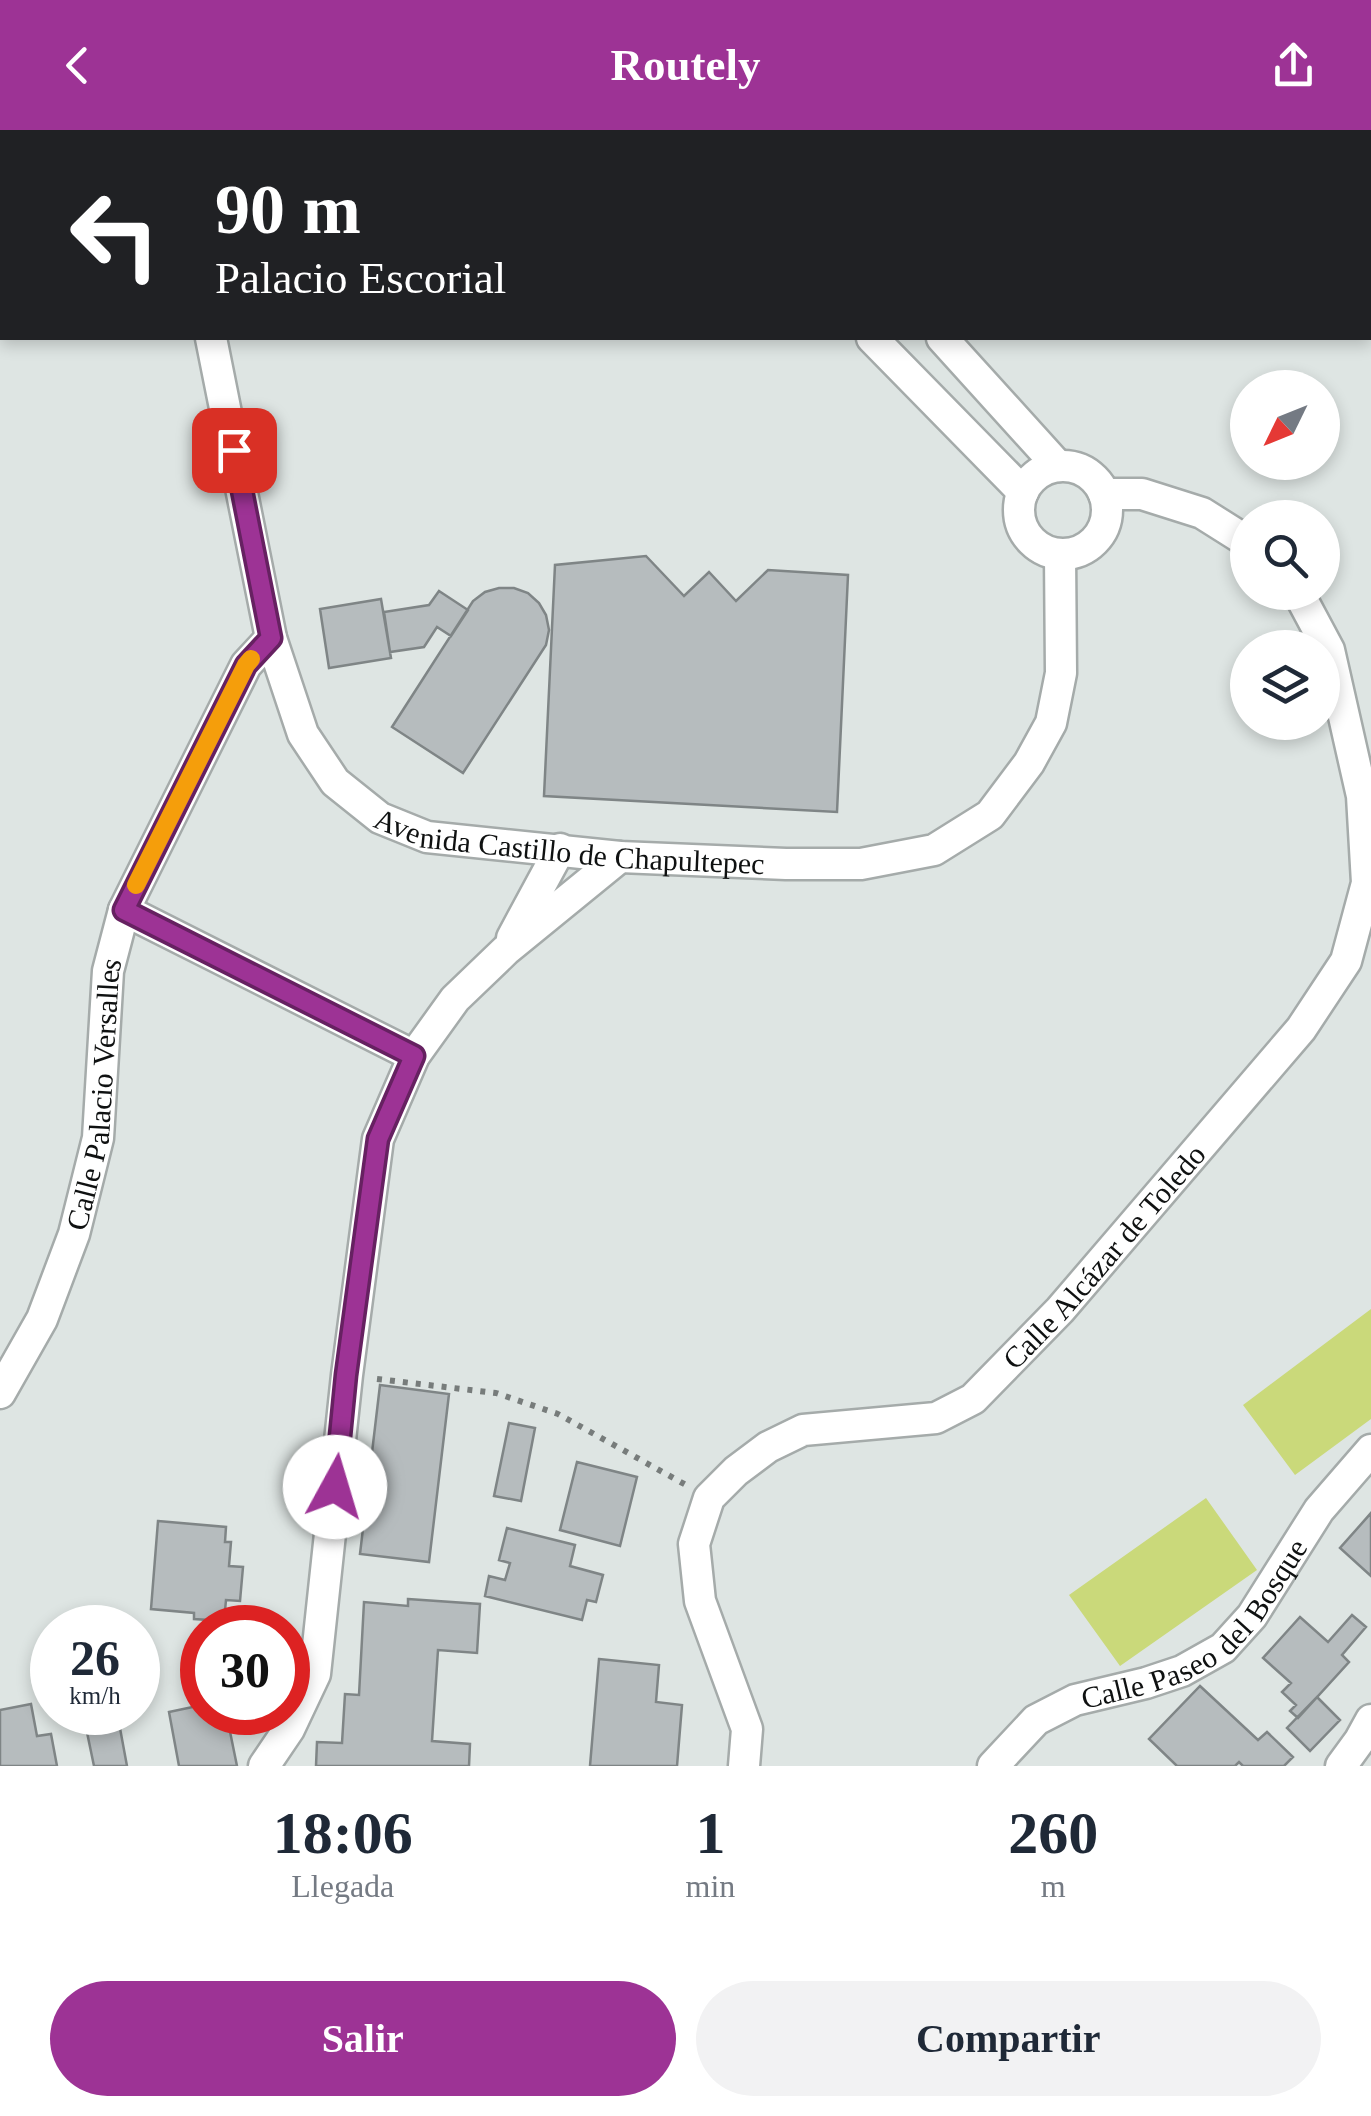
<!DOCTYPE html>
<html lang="es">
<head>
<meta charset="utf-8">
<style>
  body { margin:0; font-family:Georgia,serif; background:#f2f2f3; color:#1f2937; height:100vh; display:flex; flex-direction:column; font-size:38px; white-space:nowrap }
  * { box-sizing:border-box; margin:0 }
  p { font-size:32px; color:#747a83 }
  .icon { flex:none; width:55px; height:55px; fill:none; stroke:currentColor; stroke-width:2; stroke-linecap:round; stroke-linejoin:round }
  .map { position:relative; height:1636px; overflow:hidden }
  .sheet { display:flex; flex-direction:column; background:#fff; flex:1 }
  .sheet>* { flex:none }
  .guide { position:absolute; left:0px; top:0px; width:1372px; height:210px; box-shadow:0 5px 15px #0003; background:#202124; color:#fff; overflow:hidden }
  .needle { width:65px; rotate:227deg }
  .fabs { position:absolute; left:1230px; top:240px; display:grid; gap:20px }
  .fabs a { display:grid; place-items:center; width:110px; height:110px; border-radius:50%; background:#fff; box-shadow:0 5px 15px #0003; font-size:50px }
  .speed { position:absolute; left:30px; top:1475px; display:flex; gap:20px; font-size:50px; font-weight:700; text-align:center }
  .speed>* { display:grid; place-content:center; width:130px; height:130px; border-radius:50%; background:#fff; box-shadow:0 5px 15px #0003; line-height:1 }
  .speed small { font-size:25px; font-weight:400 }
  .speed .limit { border:15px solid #d22; background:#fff; color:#111 }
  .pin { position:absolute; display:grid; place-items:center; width:85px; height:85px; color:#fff; margin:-42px; border-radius:20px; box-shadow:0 5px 15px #0006 }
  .me { position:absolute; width:110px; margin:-55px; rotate:6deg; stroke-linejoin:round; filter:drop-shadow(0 0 8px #0008) }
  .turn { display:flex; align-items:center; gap:35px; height:210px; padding:0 50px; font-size:45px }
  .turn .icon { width:130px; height:130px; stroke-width:2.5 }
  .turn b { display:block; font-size:70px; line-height:85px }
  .eta { display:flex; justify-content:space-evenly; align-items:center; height:170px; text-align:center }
  .eta b { font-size:60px; font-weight:600; line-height:70px }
  .button { display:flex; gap:20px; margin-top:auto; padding:20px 50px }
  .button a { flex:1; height:115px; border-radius:60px; background:#9d3395; color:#fff; font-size:40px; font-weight:600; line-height:115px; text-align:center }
  .button a+a { background:#f2f2f3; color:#1f2937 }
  header { display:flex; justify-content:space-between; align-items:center; height:130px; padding:0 50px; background:#9d3395; color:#fff; font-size:45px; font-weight:600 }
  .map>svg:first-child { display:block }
</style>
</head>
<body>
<header><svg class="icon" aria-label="back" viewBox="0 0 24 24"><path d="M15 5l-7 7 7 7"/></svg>Routely<svg class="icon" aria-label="share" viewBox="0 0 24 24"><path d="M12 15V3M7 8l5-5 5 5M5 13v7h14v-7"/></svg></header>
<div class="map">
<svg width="1371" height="1636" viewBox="0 0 1371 1636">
  <rect width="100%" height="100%" fill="#dee5e3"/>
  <path fill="#cad97a" d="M 1371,1179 L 1371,1289 L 1295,1345 L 1243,1275 Z
    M 1206,1368 L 1257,1440 L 1120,1536 L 1069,1465 Z"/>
  <path fill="#b6bcbe" stroke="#7f8586" stroke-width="2.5" d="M 646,426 L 684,466 L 709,442 L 736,471 L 768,440 L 848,445 L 837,682 L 544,666 L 555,435 Z
    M 499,458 L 514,458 L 528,463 L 539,473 L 546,485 L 549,500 L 546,515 L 463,643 L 392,597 L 473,471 L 485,462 Z
    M 439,461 L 468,480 L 451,506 L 437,497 L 424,517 L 390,522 L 384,482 L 429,475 Z
    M 381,469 L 391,528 L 329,538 L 320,479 Z
    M 380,1255 L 449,1264 L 429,1432 L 360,1424 Z
    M 509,1293 L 535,1298 L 521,1371 L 494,1366 Z
    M 577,1332 L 637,1347 L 620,1416 L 560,1400 Z
    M 1371,1383 L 1371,1446 L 1340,1418 Z
    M 158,1391 L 226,1397 L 225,1412 L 231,1412 L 229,1436 L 243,1437 L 240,1471 L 226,1470 L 224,1491 L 194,1489 L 194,1483 L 151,1479 Z
    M 507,1398 L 575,1415 L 570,1436 L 603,1445 L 596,1472 L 587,1470 L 582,1490 L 485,1466 L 489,1446 L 505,1450 L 510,1433 L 499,1430 Z
    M 408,1469 L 480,1474 L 477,1523 L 438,1520 L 432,1611 L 470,1614 L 469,1636 L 316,1636 L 317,1612 L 342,1613 L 345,1564 L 359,1565 L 364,1472 L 408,1476 Z
    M 1352,1485 L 1366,1497 L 1342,1525 L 1349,1532 L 1298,1588 L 1290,1581 L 1296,1575 L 1282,1562 L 1291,1553 L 1263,1528 L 1300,1487 L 1328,1512 Z
    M 288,1505 L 292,1506 L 288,1554 Z
    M 599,1529 L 659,1535 L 656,1572 L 682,1575 L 677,1636 L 590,1636 Z
    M 1200,1556 L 1258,1610 L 1267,1602 L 1293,1627 L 1284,1636 L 1243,1636 L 1239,1632 L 1235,1636 L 1177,1636 L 1149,1609 Z
    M 1317,1567 L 1340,1590 L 1310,1621 L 1287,1598 Z
    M 31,1574 L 37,1606 L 51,1604 L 57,1636 L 0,1636 L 0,1580 Z
    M 202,1575 L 202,1582 L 226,1582 L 237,1636 L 179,1636 L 169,1582 Z
    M 117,1582 L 127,1636 L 94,1636 L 84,1588 Z"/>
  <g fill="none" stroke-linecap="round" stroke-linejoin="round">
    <defs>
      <g id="minor">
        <path d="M 159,0 L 160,2"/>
        <path d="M 807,0 L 808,2"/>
        <path d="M 751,2 L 751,0"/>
        <path id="s1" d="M 211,208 L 271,508 L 303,604 L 335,652 L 380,688 L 427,707 L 620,727 L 786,734 L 861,734 L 934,720 L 990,685 L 1029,633 L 1051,593 L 1061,543 L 1060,425"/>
        <path d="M 872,208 L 1023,362"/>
        <path d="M 942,208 L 1058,336"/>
        <circle cx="1063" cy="380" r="44"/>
        <path d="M 1104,364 L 1142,364 L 1202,383 L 1248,412"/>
        <path d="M 124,780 L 414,926"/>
        <path d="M 512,808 L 560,719"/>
        <path id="s2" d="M 0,1263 L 42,1189 L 74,1104 L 98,1008 L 108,841 L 124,780 L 246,535 L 271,508"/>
        <path d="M 264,1636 L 289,1599 L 315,1544 L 347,1245 L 378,1009 L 414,926 L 455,869 L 506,820 L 620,727"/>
        <path id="s3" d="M 744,1636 L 747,1599 L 700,1471 L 694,1414 L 709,1368 L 736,1341 L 768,1317 L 803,1300 L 936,1288 L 973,1269 L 1060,1180 L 1301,899 L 1346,831 L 1367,753 L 1362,666 L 1329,520 L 1298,462"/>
        <path id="s4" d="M 993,1636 L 1036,1590 L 1075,1570 L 1146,1553 L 1182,1541 L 1223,1518 L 1252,1486 L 1319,1380 L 1371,1320"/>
        <path d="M 1341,1636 L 1360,1610 L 1371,1590"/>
      </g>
    </defs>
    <use href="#minor" stroke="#a5abaa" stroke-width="35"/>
    <path stroke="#777c7b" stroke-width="6" stroke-dasharray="5 8" stroke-linecap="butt" d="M 377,1249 L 496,1263 L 558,1284 L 686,1355"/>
    <use href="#minor" stroke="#fff" stroke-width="30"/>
  </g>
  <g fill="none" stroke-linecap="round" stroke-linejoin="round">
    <defs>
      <path id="route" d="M 234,320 L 271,508 L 246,535 L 124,780 L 414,926 L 378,1009 L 346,1245 L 335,1357"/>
    </defs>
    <use href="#route" stroke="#662161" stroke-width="25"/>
    <use href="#route" stroke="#9d3395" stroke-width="18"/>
    <path stroke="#f59e0b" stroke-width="18" d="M 136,755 L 246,535 L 251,529"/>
  </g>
  <g text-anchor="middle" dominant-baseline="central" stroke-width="8" stroke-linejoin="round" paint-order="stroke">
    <g font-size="30" fill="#0f1111" stroke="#dee5e3">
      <text stroke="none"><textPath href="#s1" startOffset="715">Avenida Castillo de Chapultepec</textPath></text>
      <text stroke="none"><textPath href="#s2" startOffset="318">Calle Palacio Versalles</textPath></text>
      <text stroke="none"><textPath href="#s3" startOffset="765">Calle Alcázar de Toledo</textPath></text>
      <text stroke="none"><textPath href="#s4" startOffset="255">Calle Paseo del Bosque</textPath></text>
    </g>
  </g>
</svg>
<div class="fabs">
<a><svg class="needle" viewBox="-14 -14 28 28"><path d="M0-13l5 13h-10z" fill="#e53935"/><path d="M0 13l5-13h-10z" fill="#747a83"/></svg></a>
<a><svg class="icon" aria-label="search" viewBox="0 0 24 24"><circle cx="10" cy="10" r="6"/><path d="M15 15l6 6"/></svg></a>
<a><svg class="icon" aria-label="layers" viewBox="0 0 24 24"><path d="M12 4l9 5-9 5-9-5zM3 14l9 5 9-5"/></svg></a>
</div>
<div class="speed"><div>26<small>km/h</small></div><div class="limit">30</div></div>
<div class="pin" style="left:234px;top:320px;background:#d93025"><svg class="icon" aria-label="arrive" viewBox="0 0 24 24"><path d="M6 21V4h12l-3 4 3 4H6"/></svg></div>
<svg class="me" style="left:335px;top:1357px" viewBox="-20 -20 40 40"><circle r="19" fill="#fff"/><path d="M0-13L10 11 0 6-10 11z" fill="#9d3395"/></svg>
<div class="guide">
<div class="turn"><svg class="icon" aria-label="left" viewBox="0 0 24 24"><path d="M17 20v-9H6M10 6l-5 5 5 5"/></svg><div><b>90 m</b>Palacio Escorial</div></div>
</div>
</div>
<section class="sheet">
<div class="eta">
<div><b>18:06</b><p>Llegada</p></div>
<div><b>1</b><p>min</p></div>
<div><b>260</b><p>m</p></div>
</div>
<div class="button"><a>Salir</a><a>Compartir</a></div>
</section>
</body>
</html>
